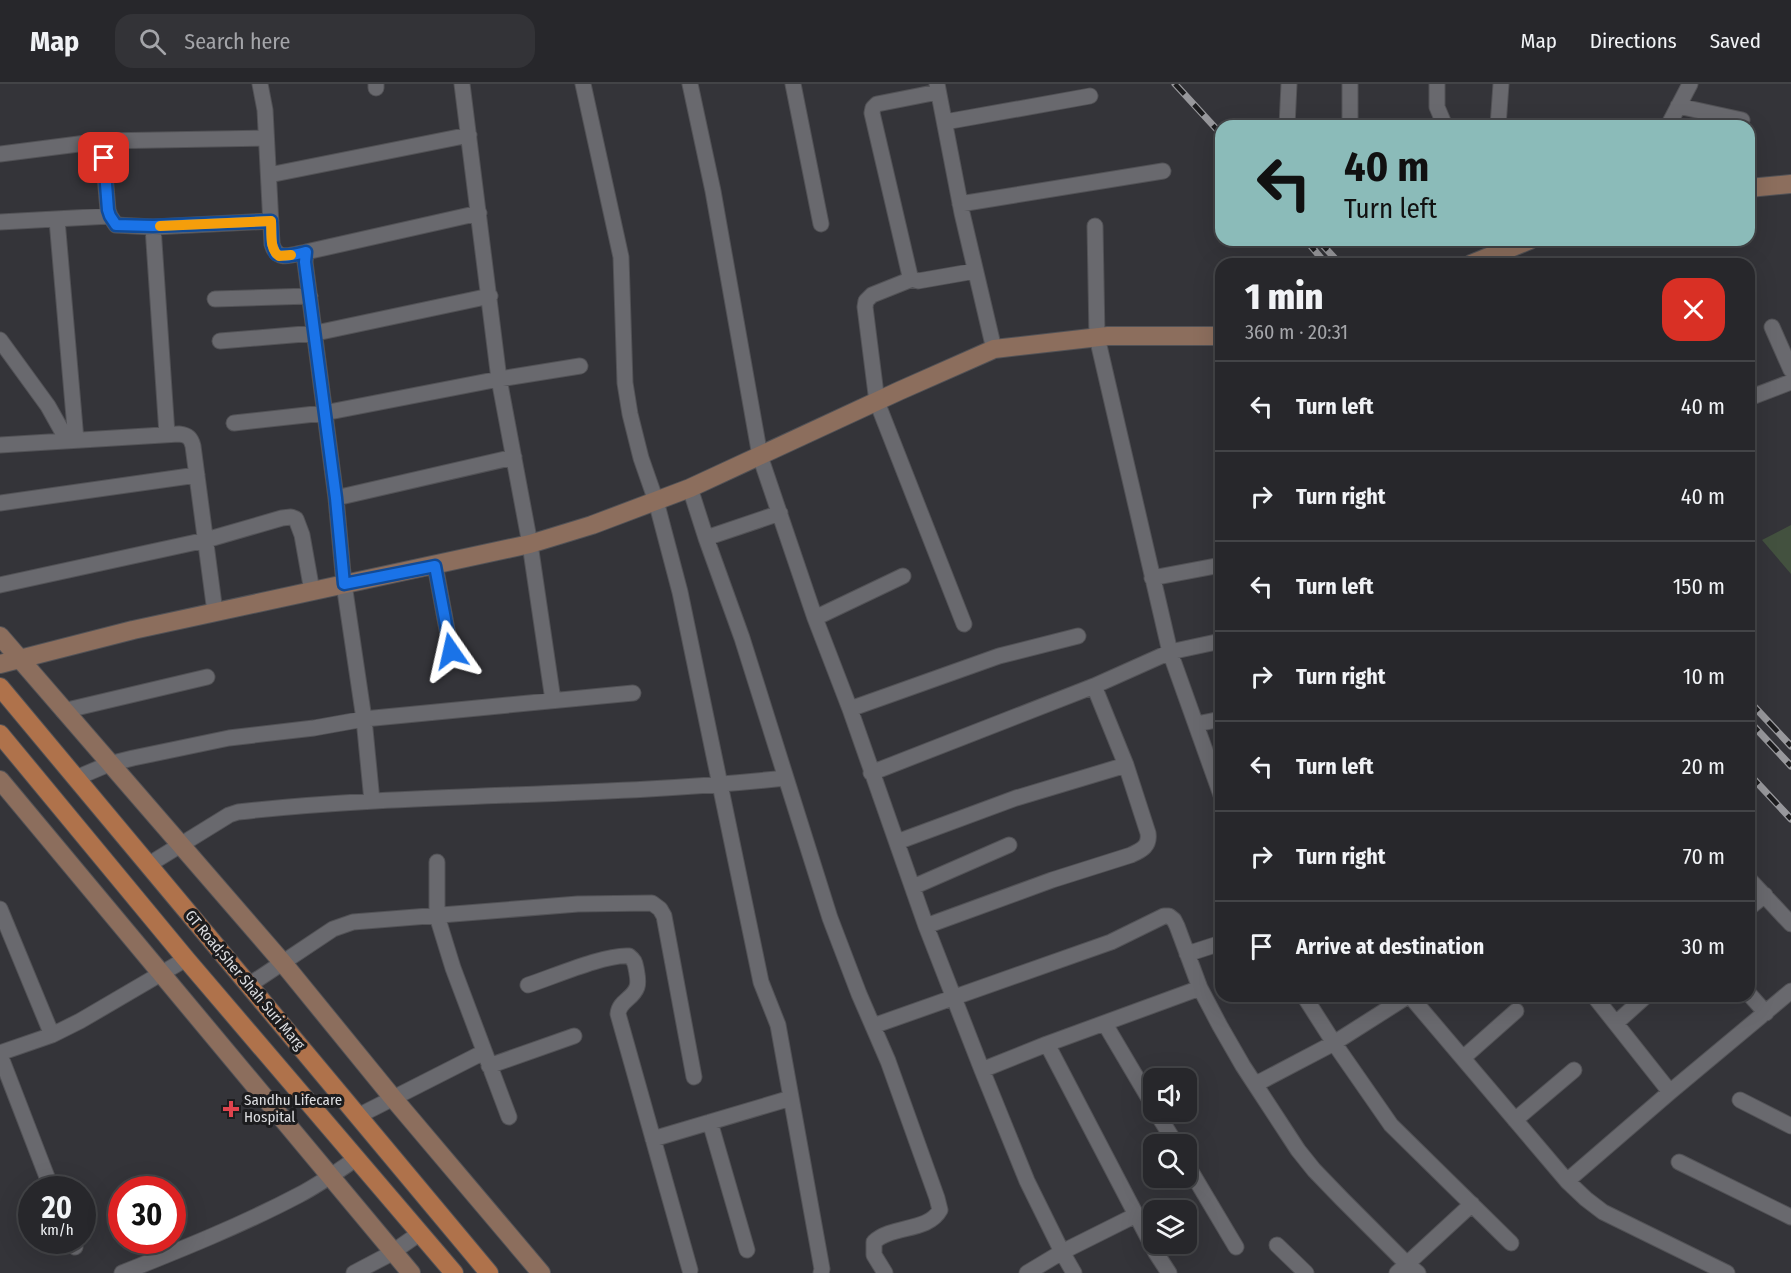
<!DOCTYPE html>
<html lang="en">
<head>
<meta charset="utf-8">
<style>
  body { margin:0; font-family:"Fira Sans Condensed",sans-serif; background:#333337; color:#f1f3f6; height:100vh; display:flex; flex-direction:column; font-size:22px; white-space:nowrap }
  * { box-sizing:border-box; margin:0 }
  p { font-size:20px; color:#a4a5a9 }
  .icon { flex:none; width:33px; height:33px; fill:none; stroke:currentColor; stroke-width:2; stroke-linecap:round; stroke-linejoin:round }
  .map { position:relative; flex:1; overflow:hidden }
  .sheet { position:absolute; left:1215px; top:174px; width:540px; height:744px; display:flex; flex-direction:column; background:#27272b; border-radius:18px; box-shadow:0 6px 24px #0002,0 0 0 2px #434447 }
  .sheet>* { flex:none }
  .top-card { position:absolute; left:1215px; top:36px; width:540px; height:126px; border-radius:18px; box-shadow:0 6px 24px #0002,0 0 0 2px #434447; background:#8bbbb9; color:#111; overflow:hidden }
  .buttons { position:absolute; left:1143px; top:984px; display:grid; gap:12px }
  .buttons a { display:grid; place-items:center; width:54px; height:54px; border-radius:12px; background:#27272b; box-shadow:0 6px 24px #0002,0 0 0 2px #434447; font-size:30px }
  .speed { position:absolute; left:18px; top:1092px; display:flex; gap:12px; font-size:30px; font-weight:700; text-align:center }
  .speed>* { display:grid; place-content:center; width:78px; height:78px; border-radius:50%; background:#27272b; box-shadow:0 6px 24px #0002,0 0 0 2px #434447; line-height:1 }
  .speed small { font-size:15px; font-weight:400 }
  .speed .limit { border:9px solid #d22; background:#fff; color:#111 }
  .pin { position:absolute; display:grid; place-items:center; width:51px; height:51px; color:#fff; margin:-26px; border-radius:12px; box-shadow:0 3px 9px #0006 }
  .me { position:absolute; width:66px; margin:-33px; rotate:349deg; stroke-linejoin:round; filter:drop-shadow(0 0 4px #0008) }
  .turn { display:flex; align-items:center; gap:21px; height:126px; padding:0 30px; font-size:27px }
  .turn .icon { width:78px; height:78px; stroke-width:2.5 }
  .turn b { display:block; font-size:42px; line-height:51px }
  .round { display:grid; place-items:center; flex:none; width:63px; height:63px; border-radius:18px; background:#333337 }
  .headline { display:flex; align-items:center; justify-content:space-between; height:102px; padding:0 30px }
  h1 { font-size:36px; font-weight:800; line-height:45px }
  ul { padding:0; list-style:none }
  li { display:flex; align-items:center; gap:18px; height:90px; padding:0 30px; border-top:2px solid #434447 }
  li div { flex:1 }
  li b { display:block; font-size:22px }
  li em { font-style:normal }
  header { display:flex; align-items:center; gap:36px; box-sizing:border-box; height:84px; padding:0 30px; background:#27272b; border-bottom:2px solid #434447 }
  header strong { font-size:28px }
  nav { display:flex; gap:33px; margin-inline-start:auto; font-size:21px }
  .search { width:420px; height:54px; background:#333337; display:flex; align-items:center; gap:15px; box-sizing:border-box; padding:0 21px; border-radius:18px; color:#a4a5a9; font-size:22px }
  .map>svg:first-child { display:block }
</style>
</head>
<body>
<header>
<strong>Map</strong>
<div class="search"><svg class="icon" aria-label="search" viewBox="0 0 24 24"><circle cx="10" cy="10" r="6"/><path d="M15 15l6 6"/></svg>Search here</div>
<nav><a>Map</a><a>Directions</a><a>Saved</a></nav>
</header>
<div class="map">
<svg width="1791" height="1189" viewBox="0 0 1791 1189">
  <rect width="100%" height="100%" fill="#343439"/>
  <path fill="#43513f" d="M 1791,441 L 1791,490 L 1762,456 Z"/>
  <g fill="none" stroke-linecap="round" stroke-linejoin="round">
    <defs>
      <path id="street" d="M 260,0 L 265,26 L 272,160 C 277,178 291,171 306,168 L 479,129
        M 376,0 L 376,4
        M 462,0 L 499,295 L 530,460 L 553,616
        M 583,0 L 621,173 L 625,299 L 630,330 L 641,374 L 656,417 L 680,508 L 761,898 L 778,941 L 822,1185 L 821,1189
        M 690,0 L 713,107 L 760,372 L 815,534 L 850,625 L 926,842 L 982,986 L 1027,1097 L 1062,1168 L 1074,1189
        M 793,0 L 821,140
        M 937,0 L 962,129 L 994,265
        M 1437,0 L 1437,23 L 1445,42
        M 938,8 L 877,20 L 873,24 L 872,29 L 910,192 L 912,195 L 918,197 L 975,187
        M 1678,22 L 1742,36
        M 945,38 L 1090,12
        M 1287,42 L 1289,0
        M 1350,42 L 1350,0
        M 1498,42 L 1501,0
        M 1668,42 L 1690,0
        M 102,57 L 108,126 L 110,132 L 116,141 L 153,143 L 271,137
        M 0,70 L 102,57 L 266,54
        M 269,91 L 469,51
        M 960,120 L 1163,87
        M 57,136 L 76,356
        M 0,138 L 110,132
        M 1095,142 L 1097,253 L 1170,568 L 1221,711
        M 153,143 L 167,350
        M 306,168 L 305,178 L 336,414 L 344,500 L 364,635 L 372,717
        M 912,195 L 872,211 L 866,217 L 865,223 L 877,318 L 964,540
        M 215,215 L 310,212
        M 1772,243 L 1791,286
        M 0,256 L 48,322 L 67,356
        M 220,257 L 316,249 L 490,212
        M 1749,314 L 1791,298
        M 234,339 L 324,329 L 499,295 L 580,282
        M 0,361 L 179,350 C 188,351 191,354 193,362 L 215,528
        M 690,404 L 706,454 L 742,554 L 830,834 L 859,910 L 888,977 L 937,1114 L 940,1126 C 928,1148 892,1141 874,1158 L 874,1171 L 885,1189
        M 336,414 L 514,373
        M 0,419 L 197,391
        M 706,454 L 780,429
        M 435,481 L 451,567
        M 1152,494 L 1221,481
        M 0,501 L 206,456 L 282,434 L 291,433 L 296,435 L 302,451 L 312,507
        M 815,534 L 903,492
        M 850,625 L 999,572 L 1078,552
        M 63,627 L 207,593
        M 1197,640 L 1221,635
        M 871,689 L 1094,602 L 1170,568 L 1221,557
        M 76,694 L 109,680 L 133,674 L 229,654 L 314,644 L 364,635 L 633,609
        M 897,758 L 1016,714 L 1126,681
        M 437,778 L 437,832 L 453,884 L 509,1033
        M 148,781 L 229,731 L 238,728 C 420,708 603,714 785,694
        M 1749,795 L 1791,840
        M 913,803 L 1009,761
        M 1749,824 L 1765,811
        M 0,825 L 52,951 L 0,969
        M 926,842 L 1052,796 L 1131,771 C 1142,766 1150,762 1148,749 L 1126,681 L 1094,602
        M 1187,870 L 1221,859
        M 249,901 L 333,845 L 353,838 L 578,820 L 652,819 L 660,825 L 664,832 L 694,993
        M 528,901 C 553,893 605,870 629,872 C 634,876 635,878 636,884 C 637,890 639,897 637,903 C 633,915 619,917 618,930 L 690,1186
        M 1749,910 L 1766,929
        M 1304,912 L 1334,959 L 1391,1041 L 1511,1159
        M 1410,912 L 1567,1097 L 1586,1115 L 1603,1128 L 1727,1189
        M 1594,912 L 1670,1008
        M 1616,939 L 1646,912
        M 1105,940 L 1154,1023
        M 873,942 L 1111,858 L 1164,832 L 1169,832 L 1174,836 L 1177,842 L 1200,904 L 1220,942 L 1243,982 L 1298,1066 L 1314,1086 L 1342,1115 L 1407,1180 L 1472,1120
        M 52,951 L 80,937 L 186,875
        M 1047,960 L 1156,1169 L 1169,1189
        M 0,971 L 52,1106
        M 1463,974 L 1516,927
        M 489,982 L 574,952
        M 982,986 L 1047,960 L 1200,904
        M 1256,1000 L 1334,959 L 1408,912
        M 1740,1016 L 1791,1042
        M 1156,1028 L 1176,1060
        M 358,1032 L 484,968
        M 1515,1036 L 1574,986
        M 710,1038 L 747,1166
        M 653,1055 L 791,1014
        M 1679,1078 L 1791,1133
        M 1186,1079 L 1236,1163
        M 1567,1097 L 1670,1008 L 1791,907
        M 72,1156 L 75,1163
        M 1277,1161 L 1306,1189
        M 122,1189 C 182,1165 242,1141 299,1111 C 320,1100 338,1087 357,1074
        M 354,1189 L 390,1170 L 420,1149
        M 1027,1189 L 1062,1168 L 1136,1131
        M 1397,1189 L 1407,1180 L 1418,1189"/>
      <path id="secondary" d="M 1749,104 L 1791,100
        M 1471,180 L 1530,156
        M 0,552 L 283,879 L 393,1014 L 541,1189
        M 0,580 L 133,546 L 530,460 L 592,441 L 690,404 L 899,307 L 994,265 L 1108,252 L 1221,252
        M 0,696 L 411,1189"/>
      <path id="primary" d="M 0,603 L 489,1189
        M 0,650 L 186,875 L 454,1189"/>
    </defs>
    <use href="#street" stroke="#525256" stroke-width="17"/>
    <use href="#secondary" stroke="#525256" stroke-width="20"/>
    <use href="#primary" stroke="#525256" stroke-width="20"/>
    <use href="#street" stroke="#69696e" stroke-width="15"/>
    <use href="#secondary" stroke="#8c6e5d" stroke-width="18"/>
    <use href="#primary" stroke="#af724b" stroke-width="18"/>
    <defs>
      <path id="rail" d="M 1175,0 L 1221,50
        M 1306,156 L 1326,180
        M 1318,156 L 1340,180
        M 1749,617 L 1791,662
        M 1749,637 L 1791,682
        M 1749,690 L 1791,735"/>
    </defs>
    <use href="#rail" stroke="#98989c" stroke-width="7"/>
    <use href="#rail" stroke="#1c1c1e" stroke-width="4.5" stroke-dasharray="14" stroke-linecap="butt"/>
  </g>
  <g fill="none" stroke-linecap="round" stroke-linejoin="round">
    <defs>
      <path id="route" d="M 104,74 L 108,126 L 110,132 L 116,141 L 153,142 L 271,137 L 272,160 L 276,170 C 285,174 297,170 306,168 L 305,178 L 336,414 L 344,500 L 435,482 L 451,567"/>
    </defs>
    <use href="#route" stroke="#114b97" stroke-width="15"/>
    <use href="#route" stroke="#1a73e8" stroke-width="10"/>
    <path stroke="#f59e0b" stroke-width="10" d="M 160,142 L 271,137 C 272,149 269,165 279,172 L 291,171"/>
  </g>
  <path fill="#e0444e" stroke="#1c1c1e" stroke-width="2" d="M228 1016h6v6h6v6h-6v6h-6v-6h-6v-6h6z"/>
  <g text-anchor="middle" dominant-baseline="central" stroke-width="6" stroke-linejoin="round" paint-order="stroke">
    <g font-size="15" fill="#dcdde0" stroke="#1c1c1e">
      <text transform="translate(245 896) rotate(50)">GT Road;Sher Shah Suri Marg</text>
    </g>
    <g font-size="15" fill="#dcdde0" stroke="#1c1c1e" text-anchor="start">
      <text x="244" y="1016">Sandhu Lifecare<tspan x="244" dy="17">Hospital</tspan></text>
    </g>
  </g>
</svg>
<div class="buttons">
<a><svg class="icon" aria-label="sound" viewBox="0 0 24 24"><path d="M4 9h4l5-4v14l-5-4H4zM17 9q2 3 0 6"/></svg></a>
<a><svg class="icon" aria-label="search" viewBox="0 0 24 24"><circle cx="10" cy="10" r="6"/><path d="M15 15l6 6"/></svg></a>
<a><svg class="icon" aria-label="layers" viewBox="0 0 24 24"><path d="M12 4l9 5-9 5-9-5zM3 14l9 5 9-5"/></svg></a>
</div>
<div class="speed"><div>20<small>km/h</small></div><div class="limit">30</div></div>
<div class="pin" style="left:104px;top:74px;background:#d93025"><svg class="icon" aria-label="arrive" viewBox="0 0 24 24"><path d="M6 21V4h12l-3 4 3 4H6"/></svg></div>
<svg class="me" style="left:451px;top:567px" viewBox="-20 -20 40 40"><path d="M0-17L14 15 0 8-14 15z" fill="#1a73e8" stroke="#fff" stroke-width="4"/></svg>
<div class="top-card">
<div class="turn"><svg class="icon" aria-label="left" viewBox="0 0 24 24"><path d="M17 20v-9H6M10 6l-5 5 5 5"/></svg><div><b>40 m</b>Turn left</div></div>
</div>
<section class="sheet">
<div class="headline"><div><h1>1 min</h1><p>360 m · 20:31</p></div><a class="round" style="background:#d93025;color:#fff"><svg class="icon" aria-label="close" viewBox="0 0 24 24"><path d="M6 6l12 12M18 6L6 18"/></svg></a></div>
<ul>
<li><svg class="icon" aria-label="left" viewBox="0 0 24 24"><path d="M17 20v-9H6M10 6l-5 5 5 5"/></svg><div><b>Turn left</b></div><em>40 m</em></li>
<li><svg class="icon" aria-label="right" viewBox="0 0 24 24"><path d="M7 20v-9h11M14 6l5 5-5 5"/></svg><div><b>Turn right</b></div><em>40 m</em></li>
<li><svg class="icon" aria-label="left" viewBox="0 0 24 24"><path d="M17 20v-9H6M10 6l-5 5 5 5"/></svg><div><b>Turn left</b></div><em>150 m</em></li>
<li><svg class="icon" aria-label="right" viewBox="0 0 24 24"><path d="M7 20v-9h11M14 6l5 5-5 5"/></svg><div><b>Turn right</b></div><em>10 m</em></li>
<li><svg class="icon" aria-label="left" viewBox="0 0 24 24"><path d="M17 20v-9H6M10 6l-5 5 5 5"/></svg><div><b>Turn left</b></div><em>20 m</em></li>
<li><svg class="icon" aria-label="right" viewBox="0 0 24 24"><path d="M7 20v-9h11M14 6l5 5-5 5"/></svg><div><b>Turn right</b></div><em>70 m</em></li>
<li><svg class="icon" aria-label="arrive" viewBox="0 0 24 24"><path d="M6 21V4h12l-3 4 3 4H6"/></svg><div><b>Arrive at destination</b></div><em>30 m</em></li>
</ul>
</section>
</div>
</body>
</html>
